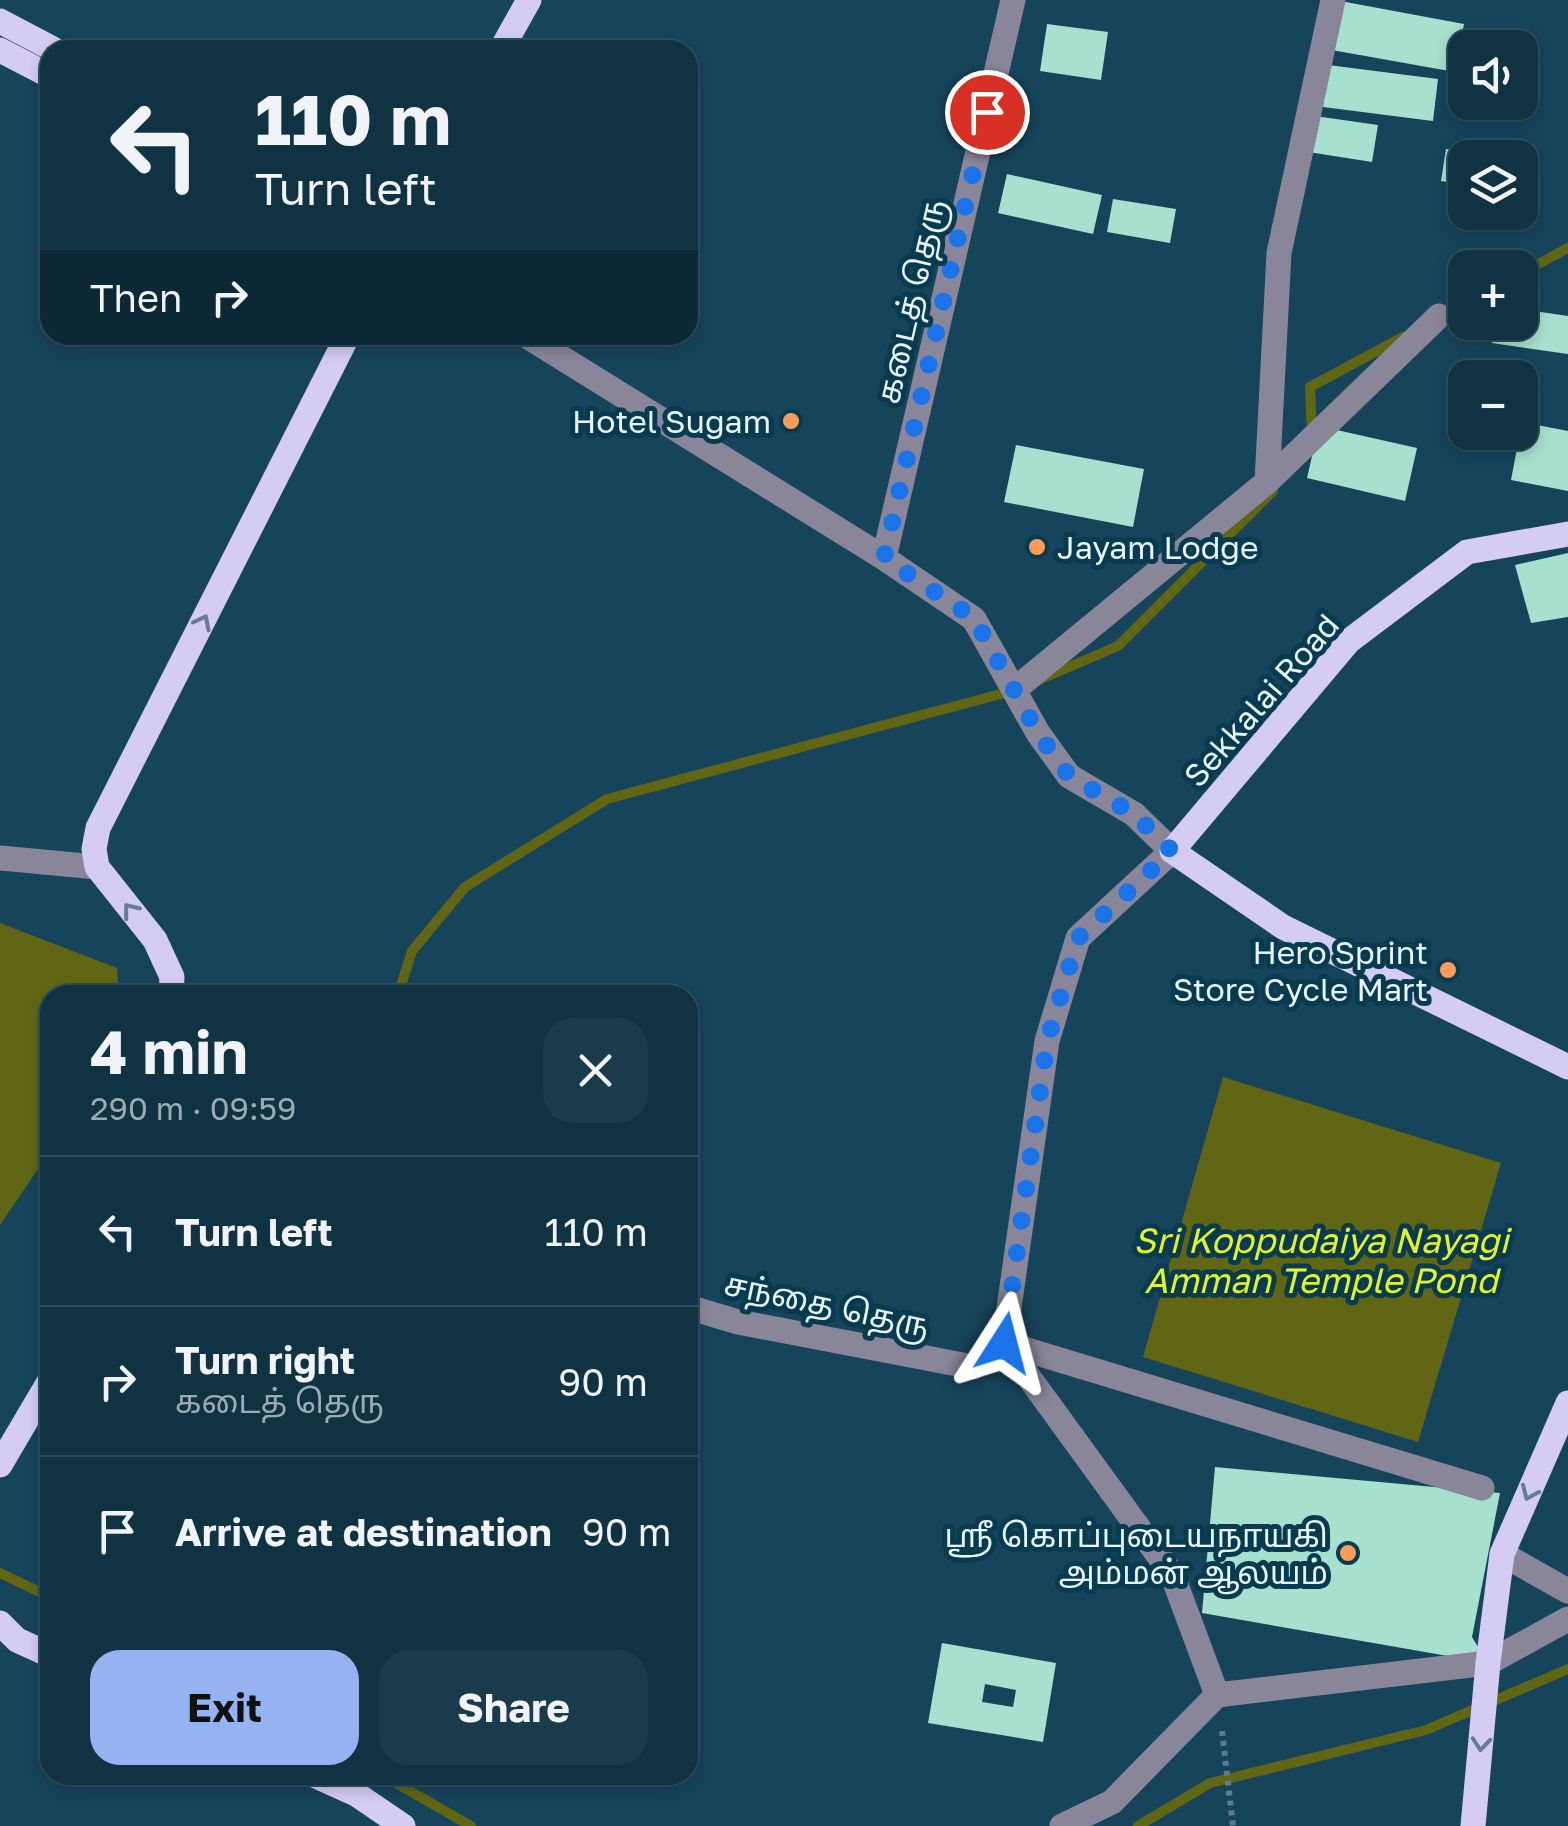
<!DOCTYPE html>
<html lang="en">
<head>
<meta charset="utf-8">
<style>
  body { margin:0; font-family:"Golos Text","Noto Sans Tamil",sans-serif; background:#193b4b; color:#f1f3f6; height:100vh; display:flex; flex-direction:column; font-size:38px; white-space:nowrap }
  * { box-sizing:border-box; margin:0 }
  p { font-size:32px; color:#9caab2 }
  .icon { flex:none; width:55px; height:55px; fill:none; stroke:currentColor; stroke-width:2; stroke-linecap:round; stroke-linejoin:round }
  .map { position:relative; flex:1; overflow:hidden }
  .sheet { position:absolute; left:40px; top:985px; width:658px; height:800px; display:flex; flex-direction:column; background:#103344; border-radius:30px; box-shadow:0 5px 15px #0003,0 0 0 2px #304e5d }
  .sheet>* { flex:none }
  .top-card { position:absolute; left:40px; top:40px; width:658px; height:305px; border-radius:30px; box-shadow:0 5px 15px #0003,0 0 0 2px #304e5d; background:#103344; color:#f1f3f6; overflow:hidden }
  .controls { position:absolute; left:1448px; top:30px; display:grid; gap:20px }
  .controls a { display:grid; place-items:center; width:90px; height:90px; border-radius:20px; background:#103344; box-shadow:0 5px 15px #0003,0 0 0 2px #304e5d; font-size:50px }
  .pin { position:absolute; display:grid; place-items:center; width:85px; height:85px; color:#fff; margin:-42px; border:5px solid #fff; border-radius:50%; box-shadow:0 2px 10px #0007 }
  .me { position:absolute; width:110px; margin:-55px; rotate:9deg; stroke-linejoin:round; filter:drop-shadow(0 0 8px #0008) }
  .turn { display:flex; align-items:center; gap:35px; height:210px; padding:0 50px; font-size:45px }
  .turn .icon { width:130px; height:130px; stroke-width:2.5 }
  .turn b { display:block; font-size:70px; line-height:85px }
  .then { display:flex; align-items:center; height:95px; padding:0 50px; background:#0003; gap:20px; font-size:38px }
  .round { display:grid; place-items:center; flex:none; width:105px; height:105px; border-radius:30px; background:#193b4b }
  .headline { display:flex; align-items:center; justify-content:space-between; height:170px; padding:0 50px }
  h1 { font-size:60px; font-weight:700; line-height:75px }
  .cta { display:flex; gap:20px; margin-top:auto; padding:20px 50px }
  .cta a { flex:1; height:115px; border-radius:30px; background:#95b2f1; color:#111; font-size:40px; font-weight:700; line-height:115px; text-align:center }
  .cta a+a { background:#193b4b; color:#f1f3f6 }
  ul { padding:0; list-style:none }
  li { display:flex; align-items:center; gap:30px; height:150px; padding:0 50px; border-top:2px solid #304e5d }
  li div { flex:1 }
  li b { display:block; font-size:38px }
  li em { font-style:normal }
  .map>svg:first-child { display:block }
</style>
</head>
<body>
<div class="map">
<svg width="1568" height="1826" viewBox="0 0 1568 1826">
  <rect width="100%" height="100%" fill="#16445b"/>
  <path fill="#606614" d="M 0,923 L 117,968 L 119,995 L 50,995 L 50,1151 L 0,1225 Z
    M 1223,1077 L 1501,1163 L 1418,1442 L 1143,1357 Z"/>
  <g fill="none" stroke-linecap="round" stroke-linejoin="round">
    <path stroke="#606614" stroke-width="10" d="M 1520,274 L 1568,248
      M 1439,317 L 1465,304
      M 1312,435 L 1310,387 L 1403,337
      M 1041,679 L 1118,646 L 1273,491
      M 398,995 L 412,951 L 465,887 L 607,799 L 1012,691
      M 0,1573 L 50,1597
      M 382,1775 L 471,1826
      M 1138,1826 L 1210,1783 L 1426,1730 L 1568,1669"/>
  </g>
  <path fill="#a7e0cf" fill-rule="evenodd" d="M 1335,0 L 1464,24 L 1455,72 L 1326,49 Z
    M 1047,24 L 1108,32 L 1101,80 L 1040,71 Z
    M 1328,65 L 1438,79 L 1433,121 L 1323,107 Z
    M 1308,115 L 1378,125 L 1372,162 L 1302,151 Z
    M 1446,149 L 1492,155 L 1492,158 L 1465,158 L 1465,185 L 1441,181 Z
    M 1007,174 L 1102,195 L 1093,234 L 998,213 Z
    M 1113,199 L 1176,209 L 1170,243 L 1107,232 Z
    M 1520,309 L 1568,316 L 1568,354 L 1492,343 L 1496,322 L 1520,322 Z
    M 1522,422 L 1568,431 L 1568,491 L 1511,480 Z
    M 1319,426 L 1417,448 L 1405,501 L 1307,478 Z
    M 1016,445 L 1144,469 L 1133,527 L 1004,502 Z
    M 1568,553 L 1568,617 L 1531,623 L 1515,565 Z
    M 1215,1467 L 1500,1493 L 1472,1637 L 1488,1663 L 1202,1613 Z
    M 942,1643 L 1056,1663 L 1043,1742 L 928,1723 ZM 985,1684 L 1016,1690 L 1013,1707 L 982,1702 Z"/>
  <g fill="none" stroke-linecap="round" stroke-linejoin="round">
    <path stroke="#5a7e90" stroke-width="6" stroke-dasharray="5 5" stroke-linecap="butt" d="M 1222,1731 L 1233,1826"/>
    <path stroke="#8a8699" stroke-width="25" d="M 525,335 L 884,558 L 974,619 L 1038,733 L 1069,776 L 1134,814 L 1172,851 L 1078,938 L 1047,1041 L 1004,1343 L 1172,1574 L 1217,1695 L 1488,1663 L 1568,1619
      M 1267,482 L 1279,253 L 1333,0
      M 884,558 L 1013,0
      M 1014,690 L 1267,482 L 1439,316
      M 0,858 L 97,867
      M 688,1307 L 738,1322 L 973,1367 L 1004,1343 L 1482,1488
      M 1502,1554 L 1568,1591
      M 1062,1826 L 1112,1802 L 1217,1695"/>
    <path stroke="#d4ccf3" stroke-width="25" d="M 0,21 L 55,50
      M 0,50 L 50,76
      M 501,50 L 529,0
      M 1568,534 L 1467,552 L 1349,641 L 1172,851 L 1283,927 L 1568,1067
      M 171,995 L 172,977 L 155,940 L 97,867 L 94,849 L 98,828 L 348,335
      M 0,1465 L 50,1380
      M 0,1623 L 17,1640 L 50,1655
      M 314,1775 L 356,1794 L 403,1826
      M 1473,1826 L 1488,1663 L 1502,1554 L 1568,1403"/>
  </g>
  <defs><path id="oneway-chevron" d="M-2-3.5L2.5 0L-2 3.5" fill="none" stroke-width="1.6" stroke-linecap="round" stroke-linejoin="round" transform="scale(2.5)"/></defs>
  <g stroke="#647c99">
    <use href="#oneway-chevron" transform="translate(203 622) rotate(-63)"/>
    <use href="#oneway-chevron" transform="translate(130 910) rotate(-128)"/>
    <use href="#oneway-chevron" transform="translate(1529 1493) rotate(114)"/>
    <use href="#oneway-chevron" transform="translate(1481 1744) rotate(95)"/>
  </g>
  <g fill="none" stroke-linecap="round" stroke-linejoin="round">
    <path stroke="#1a73e8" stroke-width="18" stroke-dasharray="0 32.4" d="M 987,112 L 884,558 L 974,618 L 1038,733 L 1069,776 L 1134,814 L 1172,851 L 1078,938 L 1047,1042 L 1004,1343"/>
  </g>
  <g fill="#fe9c57" stroke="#083a50" stroke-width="4">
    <circle cx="791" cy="421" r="10"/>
    <circle cx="1037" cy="547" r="10"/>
    <circle cx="1448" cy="970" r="10"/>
    <circle cx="1348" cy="1553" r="10"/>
  </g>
  <g text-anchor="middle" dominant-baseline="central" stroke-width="10" stroke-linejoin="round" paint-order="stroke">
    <g font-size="32" fill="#e8f6fe" stroke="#083a50">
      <text transform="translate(910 301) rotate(-77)">கடைத் தெரு</text>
      <text transform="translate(1261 700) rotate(-49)">Sekkalai Road</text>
      <text transform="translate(827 1304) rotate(12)">சந்தை தெரு</text>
    </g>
    <g font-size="32" fill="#e8f6fe" stroke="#083a50" text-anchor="end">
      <text x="771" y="421">Hotel Sugam</text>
      <text x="1057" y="547" text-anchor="start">Jayam Lodge</text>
      <text x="1428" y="952">Hero Sprint<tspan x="1428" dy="37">Store Cycle Mart</tspan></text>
      <text x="1328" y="1535">ஸ்ரீ கொப்புடையநாயகி<tspan x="1328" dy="37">அம்மன் ஆலயம்</tspan></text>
    </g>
    <g font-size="35" font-style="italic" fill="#e4f22a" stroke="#083a50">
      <text x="1321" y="1240">Sri Koppudaiya Nayagi<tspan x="1321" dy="40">Amman Temple Pond</tspan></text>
    </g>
  </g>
</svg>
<div class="controls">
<a><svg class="icon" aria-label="sound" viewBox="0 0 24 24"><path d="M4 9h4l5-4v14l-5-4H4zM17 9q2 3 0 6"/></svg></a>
<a><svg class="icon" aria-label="layers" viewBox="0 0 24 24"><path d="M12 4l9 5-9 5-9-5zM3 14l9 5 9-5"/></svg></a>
<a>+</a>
<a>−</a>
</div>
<div class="pin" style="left:987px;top:112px;background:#d93025"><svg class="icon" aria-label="arrive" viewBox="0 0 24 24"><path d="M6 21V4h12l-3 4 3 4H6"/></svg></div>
<svg class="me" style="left:1004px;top:1343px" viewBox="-20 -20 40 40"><path d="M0-17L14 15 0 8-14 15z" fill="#1a73e8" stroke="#fff" stroke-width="4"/></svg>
<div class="top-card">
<div class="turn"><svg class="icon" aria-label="left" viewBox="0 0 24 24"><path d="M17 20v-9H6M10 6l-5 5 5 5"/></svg><div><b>110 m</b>Turn left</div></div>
<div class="then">Then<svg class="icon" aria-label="right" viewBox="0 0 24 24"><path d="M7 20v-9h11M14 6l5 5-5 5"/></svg></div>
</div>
<section class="sheet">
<div class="headline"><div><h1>4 min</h1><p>290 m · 09:59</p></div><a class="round"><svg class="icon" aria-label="close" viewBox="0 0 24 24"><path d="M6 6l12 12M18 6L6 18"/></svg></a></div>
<ul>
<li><svg class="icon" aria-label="left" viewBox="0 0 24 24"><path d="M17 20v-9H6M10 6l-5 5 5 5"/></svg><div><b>Turn left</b></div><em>110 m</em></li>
<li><svg class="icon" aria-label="right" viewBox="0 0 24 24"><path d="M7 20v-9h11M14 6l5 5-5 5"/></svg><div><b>Turn right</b><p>கடைத் தெரு</p></div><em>90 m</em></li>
<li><svg class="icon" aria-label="arrive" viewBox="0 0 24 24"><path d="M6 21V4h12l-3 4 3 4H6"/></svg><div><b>Arrive at destination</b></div><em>90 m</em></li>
</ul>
<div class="cta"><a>Exit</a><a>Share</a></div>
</section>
</div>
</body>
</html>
